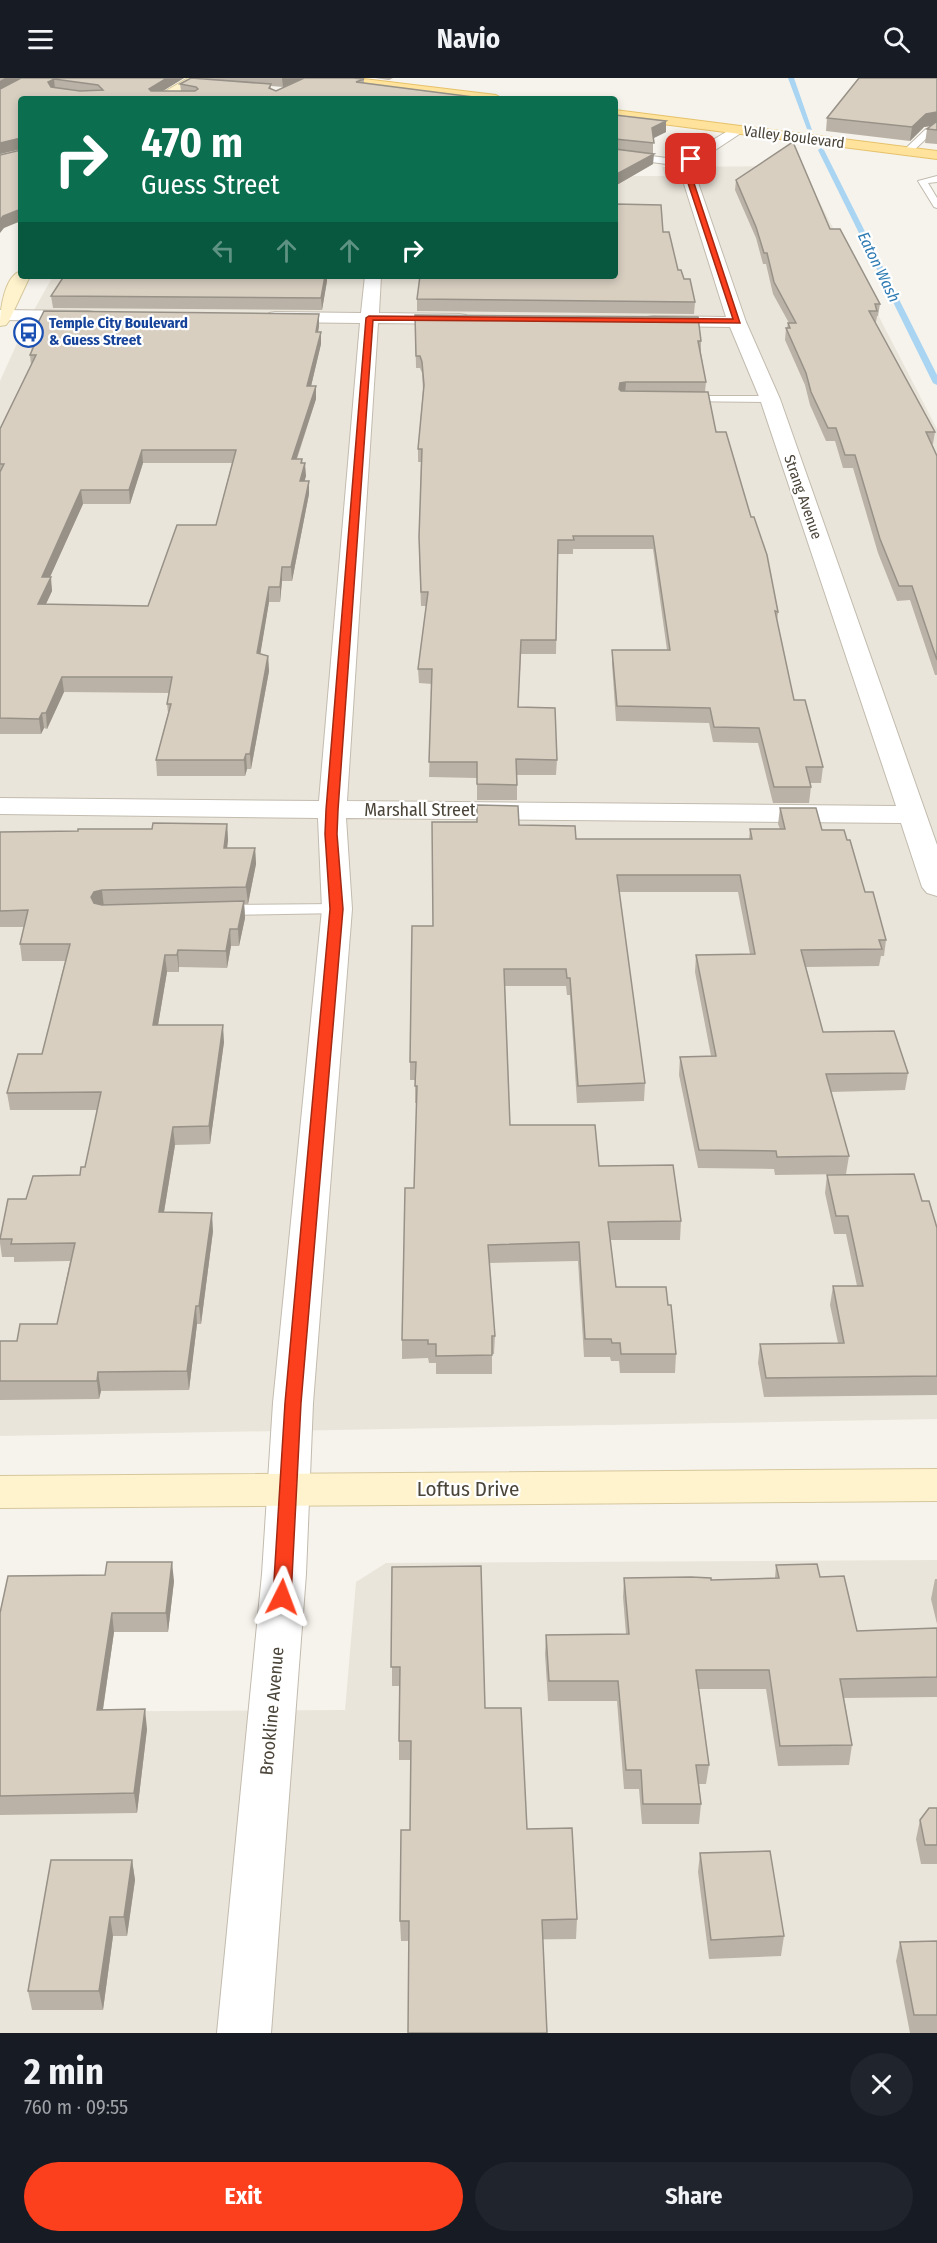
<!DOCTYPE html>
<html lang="en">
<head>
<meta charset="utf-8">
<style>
  body { margin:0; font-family:"Fira Sans Condensed",sans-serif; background:#20242c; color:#f1f3f6; height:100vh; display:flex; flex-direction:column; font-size:22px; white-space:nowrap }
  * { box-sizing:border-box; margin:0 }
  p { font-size:20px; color:#9ea1a6 }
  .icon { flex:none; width:33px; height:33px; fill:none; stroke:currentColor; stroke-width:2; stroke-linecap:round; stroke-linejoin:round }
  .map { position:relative; height:1955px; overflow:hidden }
  .sheet { display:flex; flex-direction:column; background:#171b24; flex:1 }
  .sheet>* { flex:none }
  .banner { position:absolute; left:18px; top:18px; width:600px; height:183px; border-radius:6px; box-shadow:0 3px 9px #0003; background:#0b6e4f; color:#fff; overflow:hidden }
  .pin { position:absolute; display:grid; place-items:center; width:51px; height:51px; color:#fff; margin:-26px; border-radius:12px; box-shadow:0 3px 9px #0006 }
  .me { position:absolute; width:66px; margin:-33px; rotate:3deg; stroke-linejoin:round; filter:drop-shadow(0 0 4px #0008) }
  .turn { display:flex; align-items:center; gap:21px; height:126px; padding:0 24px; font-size:27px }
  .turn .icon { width:78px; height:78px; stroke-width:2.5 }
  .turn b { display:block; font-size:42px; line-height:51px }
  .lanes { display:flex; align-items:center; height:57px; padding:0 24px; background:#0003; justify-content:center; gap:30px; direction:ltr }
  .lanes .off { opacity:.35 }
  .round { display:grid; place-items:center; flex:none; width:63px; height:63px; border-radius:32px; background:#20242c }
  .overview { display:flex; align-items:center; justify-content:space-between; height:102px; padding:0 24px }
  h1 { font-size:36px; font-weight:700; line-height:45px }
  .cta { display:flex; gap:12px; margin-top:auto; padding:12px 24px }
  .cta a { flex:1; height:69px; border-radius:36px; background:#fc3f1d; color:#fff; font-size:24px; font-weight:700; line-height:69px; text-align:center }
  .cta a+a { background:#20242c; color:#f1f3f6 }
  header { display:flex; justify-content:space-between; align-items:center; height:78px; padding:0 24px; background:#171b24; font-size:27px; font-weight:700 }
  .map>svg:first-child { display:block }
</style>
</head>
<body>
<header><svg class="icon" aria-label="menu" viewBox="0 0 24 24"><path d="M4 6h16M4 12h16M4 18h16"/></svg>Navio<svg class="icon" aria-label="search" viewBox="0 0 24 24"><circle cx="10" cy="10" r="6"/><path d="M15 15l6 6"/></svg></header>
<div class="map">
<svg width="937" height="1955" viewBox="0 0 937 1955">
  <rect width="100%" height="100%" fill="#f6f3ec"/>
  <path fill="#eae5da" d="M 801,88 L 937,351 L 937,1341 L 0,1358 L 0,303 L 24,250 L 53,198 L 615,198 L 615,98 L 665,98 L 662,89 Z
    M 937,1482 L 937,1955 L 0,1955 L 0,1634 L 345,1632 L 356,1504 L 386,1485 Z"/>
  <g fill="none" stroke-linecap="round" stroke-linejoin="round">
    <path fill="#a9d4f2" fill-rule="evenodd" d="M 788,0 L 794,0 L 812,52 L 807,51 Z
      M 821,70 L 824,72 L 937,297 L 937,307 L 933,305 L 818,72 Z"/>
    <defs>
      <path id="service" d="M 937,49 L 937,53 L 932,55 L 911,75 L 905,75 L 905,71 L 926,51 Z
        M 615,73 L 688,83 L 692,86 L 688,89 L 615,79 Z
        M 937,98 L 937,104 L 928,105 L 937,120 L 937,130 L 934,129 L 918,103 Z
        M 682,318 L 770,318 L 776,321 L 770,324 L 678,323 L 678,319 Z
        M 337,826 L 343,827 L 346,831 L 343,835 L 219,837 L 213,836 L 210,832 L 213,828 L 219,827 Z"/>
      <path id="minor" d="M 736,48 L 743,52 L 741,55 L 697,84 L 693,90 L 746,244 L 780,321 L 937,767 L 937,818 L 927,815 L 922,809 L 901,745 L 346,740 L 352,831 L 313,1325 L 306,1496 L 271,1955 L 217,1955 L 262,1496 L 273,1325 L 322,831 L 318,740 L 0,736 L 0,720 L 319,723 L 360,245 L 275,244 L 269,243 L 266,239 L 269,235 L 275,234 L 361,235 L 365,198 L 381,198 L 379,235 L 460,236 L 466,237 L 469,241 L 466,245 L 460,246 L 378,245 L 347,723 L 896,728 L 760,321 L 730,249 L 653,248 L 647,247 L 644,243 L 647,239 L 653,238 L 726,239 L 679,90 L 686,78 Z
        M 0,232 L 88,233 L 94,234 L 97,238 L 94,242 L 88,243 L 0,242 Z"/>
      <path id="secondary" d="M 188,0 L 204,0 L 169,21 L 152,21 Z
        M 21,193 L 21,198 L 30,198 L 9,243 L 6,247 L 0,248 C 0,233 4,198 21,193 Z
        M 937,1391 L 937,1423 L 0,1430 L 0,1398 Z"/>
      <path id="primary" d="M 318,0 L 356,0 L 496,17 L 503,21 L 464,21 L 324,4 Z
        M 615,32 L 937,73 L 937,81 L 615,40 Z"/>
    </defs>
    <use href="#service" stroke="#c2bbae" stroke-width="2"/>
    <use href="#minor" stroke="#c2bbae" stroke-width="2"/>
    <use href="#secondary" stroke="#d6c79b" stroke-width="2"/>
    <use href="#primary" stroke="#e6c16a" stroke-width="2"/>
    <use href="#service" fill="#fff" fill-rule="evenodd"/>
    <use href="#minor" fill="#fff" fill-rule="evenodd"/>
    <use href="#secondary" fill="#fff3cd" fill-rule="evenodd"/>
    <use href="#primary" fill="#ffe39c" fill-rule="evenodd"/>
  </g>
  <path fill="#bab2a6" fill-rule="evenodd" d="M 0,0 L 184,0 L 162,13 L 181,13 L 180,6 L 205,1 L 204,0 L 304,0 L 283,9 L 271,8 L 271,11 L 276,13 L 364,1 L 364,5 L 489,21 L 21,21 L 21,71 L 0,76 Z
    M 375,0 L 393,0 L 389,2 Z
    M 858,0 L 937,0 L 937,66 L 925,65 L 927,51 L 931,48 L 924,49 L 910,63 L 826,53 L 827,40 L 859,0 Z
    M 615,37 L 666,54 L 653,60 L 653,86 L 615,108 Z
    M 736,102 L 830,151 L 880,226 L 878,238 L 877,238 L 876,244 L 875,244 L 935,354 L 933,366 L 932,366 L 937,378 L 937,597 L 935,597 L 910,522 L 897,523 L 878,475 L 853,390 L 843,390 L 835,363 L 826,363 L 810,327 L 805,307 L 785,262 L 786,250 L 787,250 L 788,245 L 789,245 L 773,216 L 766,186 L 763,186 L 756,160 L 735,112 Z
    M 663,154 L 678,192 L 695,224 L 694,236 L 417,233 L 417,221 Z
    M 64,198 L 327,198 L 327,203 L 322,232 L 53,230 L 51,218 Z
    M 415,237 L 701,263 L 701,275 L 706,304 L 705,314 L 716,354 L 778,534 L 777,544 L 794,622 L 823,689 L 821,705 L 810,705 L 811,709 L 809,725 L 773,725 L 758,665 L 713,664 L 709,645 L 616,643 L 612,586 L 612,572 L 667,572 L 653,471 L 573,471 L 573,476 L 558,476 L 556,576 L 521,576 L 518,629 L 557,682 L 556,697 L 517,697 L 517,722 L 477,722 L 477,700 L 429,699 L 432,606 L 419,605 L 418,591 L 426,528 L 421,528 L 419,473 L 421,384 L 418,384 L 418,371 L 423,312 L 422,295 L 420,290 L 416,290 Z
    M 319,248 L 318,254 L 321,254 L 321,266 L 311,308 L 316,321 L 297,381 L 302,385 L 306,398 L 304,403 L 309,403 L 309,416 L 292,503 L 282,503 L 280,524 L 269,524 L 260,576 L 268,578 L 269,593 L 251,691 L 247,691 L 245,698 L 157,698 L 156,682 L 168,635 L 167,626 L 170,615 L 64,614 L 47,651 L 44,650 L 41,656 L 0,656 L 0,351 L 31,287 L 30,277 L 32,273 L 30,261 ZM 143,385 L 232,385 L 216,447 L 148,528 L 46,526 L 52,513 L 50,499 L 83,426 L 130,426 Z
    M 780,730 L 822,752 L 847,762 L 865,814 L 886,862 L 884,878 L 881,878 L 879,888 L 806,889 L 823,954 L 908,995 L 905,1012 L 831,1014 L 849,1078 L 846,1096 L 775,1097 L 774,1091 L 698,1090 L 679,997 L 680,979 L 711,978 L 695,894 L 696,877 L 750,876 L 738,814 L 619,814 L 645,1005 L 644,1023 L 577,1025 L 570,917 L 567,917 L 566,908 L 505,908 L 510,1047 L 599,1088 L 681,1143 L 680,1162 L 610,1162 L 616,1209 L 668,1227 L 676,1276 L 675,1295 L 620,1295 L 619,1283 L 611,1283 L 610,1279 L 584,1279 L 578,1183 L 489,1185 L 495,1258 L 494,1276 L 492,1276 L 492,1296 L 436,1296 L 436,1285 L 429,1285 L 428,1280 L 402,1281 L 402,1262 L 414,1110 L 417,1025 L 415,1025 L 415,1002 L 410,1002 L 410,984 L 433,848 L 519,747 L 576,761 L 749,761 L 750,751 L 780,751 L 778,746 Z
    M 227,746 L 228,762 L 227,770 L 255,770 L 256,786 L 248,826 L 244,826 L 245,840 L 239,868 L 231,868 L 227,890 L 179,889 L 179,894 L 167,894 L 158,947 L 224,964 L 210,1066 L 175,1067 L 164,1134 L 213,1153 L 201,1246 L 197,1246 L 189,1312 L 101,1313 L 99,1321 L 0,1322 L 0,1263 L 17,1263 L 57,1246 L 70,1183 L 14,1184 L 14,1179 L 2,1179 L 0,1165 L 0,1158 L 26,1121 L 80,1097 L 85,1089 L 97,1032 L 10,1032 L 7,1015 L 42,976 L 65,883 L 22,883 L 20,866 L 24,849 L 0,849 L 0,754 L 78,753 L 152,751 Z
    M 827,1097 L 922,1123 L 937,1150 L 937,1317 L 764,1319 L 758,1285 L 760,1266 L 838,1265 L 830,1227 L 833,1208 L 857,1208 L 846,1156 L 834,1156 L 825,1115 Z
    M 776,1487 L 820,1499 L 857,1553 L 937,1550 L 937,1619 L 844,1620 L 852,1667 L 849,1687 L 778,1688 L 766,1611 L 699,1611 L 709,1687 L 706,1706 L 699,1706 L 701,1726 L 699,1746 L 642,1746 L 639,1711 L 624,1711 L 617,1623 L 548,1623 L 545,1576 L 546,1557 L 626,1556 L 623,1519 L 624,1500 L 711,1502 L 775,1500 Z
    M 392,1489 L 485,1630 L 527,1751 L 577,1841 L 576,1861 L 401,1863 L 400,1843 L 410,1752 L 410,1682 L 399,1682 L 399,1608 L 392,1608 Z
    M 935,1501 L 937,1501 L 937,1546 L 931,1521 Z
    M 174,1503 L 168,1554 L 114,1554 L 103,1632 L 147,1651 L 137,1735 L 0,1737 L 0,1535 Z
    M 937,1730 L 937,1786 L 921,1786 L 916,1761 L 920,1742 Z
    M 700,1775 L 784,1858 L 781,1878 L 709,1881 L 698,1794 Z
    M 132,1782 L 135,1802 L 127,1858 L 113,1858 L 103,1932 L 32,1932 L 28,1913 Z
    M 937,1863 L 937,1955 L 910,1955 L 896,1883 L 900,1864 Z"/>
  <path fill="#979187" d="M 5,0 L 24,0 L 0,13 L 0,3 Z
    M 167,0 L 184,0 L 150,21 L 149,11 Z
    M 282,0 L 304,0 L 283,9 Z
    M 54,1 L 55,11 L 49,14 L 48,4 Z
    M 937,34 L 937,47 L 924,49 L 910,63 L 912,49 L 926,36 Z
    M 666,43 L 666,54 L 652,61 L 652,50 Z
    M 21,60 L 21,71 L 0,76 L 0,65 Z
    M 654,76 L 653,86 L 615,108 L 615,97 Z
    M 21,131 L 21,143 L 4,150 L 0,155 L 0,142 L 3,138 Z
    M 325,198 L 327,198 L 327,203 L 322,232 L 321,220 Z
    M 319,236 L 319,248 L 316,266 L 316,254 Z
    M 321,254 L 321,266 L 308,321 L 307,308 Z
    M 626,304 L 625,316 L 619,318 L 620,305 Z
    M 316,308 L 316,321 L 292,394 L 292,381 Z
    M 142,372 L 143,385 L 130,426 L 129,412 Z
    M 302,381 L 303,394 L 305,385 L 306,398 L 301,416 L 300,403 Z
    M 309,403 L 309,416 L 292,503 L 291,489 Z
    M 81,412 L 83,426 L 45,510 L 51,499 L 52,513 L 39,541 L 38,526 L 42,499 Z
    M 282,489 L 282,503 L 280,524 L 280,509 Z
    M 269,509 L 269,524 L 258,590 L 257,575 Z
    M 268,578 L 269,593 L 251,691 L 250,676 Z
    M 62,599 L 64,614 L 47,651 L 46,635 Z
    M 42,635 L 44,650 L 41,656 L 39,641 Z
    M 246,676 L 247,691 L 245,698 L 244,682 Z
    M 227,746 L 228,762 L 225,787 L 224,770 Z
    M 255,770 L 256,786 L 248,826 L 246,809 Z
    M 102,812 L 104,829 L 93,836 L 91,819 L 94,814 Z
    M 244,823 L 245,840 L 239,868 L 238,851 Z
    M 230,851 L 231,868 L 227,890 L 226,873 Z
    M 178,872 L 179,889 L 179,894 L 177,877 Z
    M 165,877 L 167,894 L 155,965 L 153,947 Z
    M 223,947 L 224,964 L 210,1066 L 209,1048 Z
    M 173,1049 L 175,1067 L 161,1152 L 159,1134 Z
    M 212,1135 L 213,1153 L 201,1246 L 199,1228 Z
    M 196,1228 L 197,1246 L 189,1312 L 187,1293 Z
    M 98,1294 L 101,1313 L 99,1321 L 97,1303 Z
    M 172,1484 L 174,1503 L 168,1554 L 166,1535 Z
    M 112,1535 L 114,1554 L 100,1651 L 97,1632 Z
    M 145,1631 L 147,1651 L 137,1735 L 134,1715 Z
    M 132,1782 L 135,1802 L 127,1858 L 124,1839 Z
    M 110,1839 L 113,1858 L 103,1932 L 99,1913 Z"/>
  <path fill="#d8cfc1" stroke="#979187" stroke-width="1.5" fill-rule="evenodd" d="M 21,0 L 167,0 L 149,11 L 151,13 L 195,13 L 198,11 L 196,9 L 180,6 L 191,0 L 271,6 L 269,10 L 276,13 L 304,0 L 353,0 L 364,1 L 356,4 L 489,21 L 21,21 L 21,60 L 0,65 L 0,11 ZM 54,1 L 98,7 L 103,12 L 80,13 L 51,9 L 48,4 Z
    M 859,0 L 937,0 L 937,34 L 926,36 L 912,49 L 827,40 Z
    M 615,37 L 666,43 L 652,50 L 654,65 L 615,61 Z
    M 937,43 L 937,52 L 927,51 Z
    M 793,64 L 830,151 L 840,151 L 880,226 L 875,226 L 877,233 L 869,233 L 935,354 L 926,354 L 937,378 L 937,582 L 912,508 L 899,508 L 880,461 L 855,377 L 845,377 L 836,350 L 828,350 L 811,314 L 806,295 L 786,250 L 790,250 L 788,245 L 796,245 L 774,204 L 767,175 L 764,175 L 756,149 L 736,102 Z
    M 615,70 L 615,71 L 654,76 L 615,97 Z
    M 21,72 L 21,131 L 3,138 L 0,142 L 0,77 Z
    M 615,126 L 661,127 L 663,154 L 669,154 L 678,192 L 681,192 L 684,201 L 690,201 L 695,224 L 417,221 L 420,198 L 615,198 Z
    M 64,198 L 325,198 L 321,220 L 51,218 Z
    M 44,233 L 319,236 L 316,254 L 321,254 L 307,308 L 316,308 L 292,381 L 302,381 L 301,385 L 305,385 L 300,403 L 309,403 L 291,489 L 282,489 L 280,509 L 269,509 L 257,575 L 268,578 L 250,676 L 246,676 L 244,682 L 156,682 L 171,626 L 167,626 L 172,599 L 62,599 L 46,635 L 42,635 L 39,641 L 0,640 L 0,394 L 4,386 L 0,386 L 0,351 L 36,277 L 30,277 L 37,261 L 30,261 ZM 142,372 L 236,372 L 216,447 L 177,447 L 148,528 L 38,526 L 51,499 L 42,499 L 81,412 L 129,412 Z
    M 415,237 L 698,239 L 701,263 L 698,263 L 706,304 L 626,304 L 620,305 L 619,311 L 621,313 L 708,314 L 716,354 L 726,354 L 751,439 L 754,439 L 767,477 L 778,534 L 775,533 L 794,622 L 805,622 L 823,689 L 806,689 L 811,709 L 774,709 L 759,650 L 714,649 L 710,630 L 617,628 L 612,572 L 670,572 L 653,458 L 573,458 L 574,462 L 558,462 L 556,562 L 521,562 L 518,629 L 555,630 L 557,682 L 516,681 L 517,707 L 477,706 L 477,684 L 429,684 L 432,591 L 418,591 L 428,514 L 421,514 L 419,459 L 422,371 L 418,371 L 424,307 L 422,284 L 420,278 L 416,278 Z
    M 477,727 L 518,728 L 519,747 L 575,748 L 576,761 L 752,761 L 750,751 L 785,751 L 780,730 L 816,730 L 822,752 L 844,752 L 847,762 L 850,762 L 865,814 L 873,814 L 886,862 L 879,862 L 882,871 L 801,872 L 823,954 L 894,953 L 908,995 L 826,996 L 849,1078 L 777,1079 L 776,1073 L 699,1072 L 680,979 L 716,978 L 696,877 L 755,876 L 740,797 L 617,797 L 645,1005 L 578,1008 L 570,900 L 567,900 L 566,891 L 504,891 L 510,1047 L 595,1047 L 599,1088 L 673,1087 L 681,1143 L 608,1144 L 616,1209 L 666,1209 L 668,1227 L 671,1227 L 676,1276 L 621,1276 L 620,1265 L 612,1265 L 611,1261 L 585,1261 L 579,1164 L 488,1167 L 495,1258 L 492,1258 L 492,1277 L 436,1278 L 436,1266 L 428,1266 L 428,1262 L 402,1262 L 405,1110 L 414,1110 L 417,1008 L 415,1008 L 416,984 L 410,984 L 412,848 L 433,848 L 432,744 L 477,744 Z
    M 153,745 L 227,746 L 224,770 L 255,770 L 246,809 L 102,812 L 94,814 L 91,819 L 94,825 L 102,827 L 244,823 L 238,851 L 230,851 L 226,873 L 178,872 L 177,877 L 165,877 L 153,947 L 223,947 L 209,1048 L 173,1049 L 159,1134 L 212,1135 L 199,1228 L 196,1228 L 187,1293 L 98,1294 L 97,1303 L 0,1303 L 0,1263 L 17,1263 L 20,1246 L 57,1246 L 75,1165 L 11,1166 L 12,1161 L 0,1161 L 8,1121 L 26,1121 L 33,1098 L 80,1097 L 81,1089 L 85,1089 L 101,1014 L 7,1015 L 18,976 L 42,976 L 70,866 L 20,866 L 28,832 L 0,833 L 0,754 L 78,753 L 78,751 L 152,751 Z
    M 914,1096 L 922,1123 L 929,1123 L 937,1150 L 937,1298 L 766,1300 L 760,1266 L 844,1265 L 833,1208 L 863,1208 L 848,1138 L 836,1138 L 827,1097 Z
    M 107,1484 L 172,1484 L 166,1535 L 112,1535 L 97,1632 L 145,1631 L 134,1715 L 0,1718 L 0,1535 L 8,1498 L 105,1497 Z
    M 817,1486 L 820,1499 L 844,1498 L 857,1553 L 937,1550 L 937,1599 L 840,1601 L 852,1667 L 780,1668 L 769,1592 L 696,1592 L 709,1687 L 696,1687 L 701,1726 L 643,1726 L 641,1692 L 626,1692 L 618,1603 L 549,1603 L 546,1557 L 629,1556 L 624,1500 L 691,1499 L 711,1500 L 711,1502 L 779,1500 L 776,1487 Z
    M 481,1488 L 485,1630 L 521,1630 L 527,1751 L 572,1750 L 577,1841 L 542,1842 L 547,1955 L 408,1955 L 409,1843 L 400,1843 L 401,1752 L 410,1752 L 411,1663 L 399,1663 L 400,1589 L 391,1589 L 392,1489 Z
    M 929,1730 L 937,1730 L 937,1767 L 925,1767 L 920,1742 Z
    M 770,1773 L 784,1858 L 711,1862 L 700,1775 Z
    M 51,1782 L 132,1782 L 124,1839 L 110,1839 L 99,1913 L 28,1913 Z
    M 937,1863 L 937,1937 L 914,1937 L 900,1864 Z"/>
  <path fill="#fc3f1d" stroke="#a42913" stroke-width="1.5" d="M 689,80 L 694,81 L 689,90 L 740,245 L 373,242 L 338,732 L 337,756 L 343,831 L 301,1325 L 291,1519 L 288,1524 L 282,1526 L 275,1524 L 273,1519 L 285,1325 L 330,831 L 325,756 L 326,732 L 366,240 L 369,238 L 733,241 L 683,90 Z"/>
  <defs>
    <symbol id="bus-ring" viewBox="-11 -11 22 22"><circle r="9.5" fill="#fff" stroke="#1a4fb4" stroke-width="1.5"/><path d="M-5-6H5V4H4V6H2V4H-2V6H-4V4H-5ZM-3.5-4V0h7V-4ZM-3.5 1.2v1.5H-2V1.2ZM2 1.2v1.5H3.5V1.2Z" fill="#1a4fb4"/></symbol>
  </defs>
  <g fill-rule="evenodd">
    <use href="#bus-ring" x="12" y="238" width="33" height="33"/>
  </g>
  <g text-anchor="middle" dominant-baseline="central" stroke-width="4.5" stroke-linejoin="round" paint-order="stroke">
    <g font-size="15" fill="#4b4439" stroke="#fff">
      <text transform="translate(794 59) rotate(7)">Valley Boulevard</text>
      <text transform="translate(803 419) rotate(71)">Strang Avenue</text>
    </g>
    <g font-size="15" font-weight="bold" fill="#164399" stroke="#fff" text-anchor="start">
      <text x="49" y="245">Temple City Boulevard<tspan x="49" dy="17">&amp; Guess Street</tspan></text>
    </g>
    <g font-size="16" font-style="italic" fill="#2e7ab2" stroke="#fff">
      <text transform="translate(879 189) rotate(64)">Eaton Wash</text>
    </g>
    <g font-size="18" fill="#4b4439" stroke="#fff">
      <text x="420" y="732">Marshall Street</text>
      <text transform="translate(272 1633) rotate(-85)">Brookline Avenue</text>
    </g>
    <g font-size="21" fill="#4b4439" stroke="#fff">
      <text x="468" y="1411">Loftus Drive</text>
    </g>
  </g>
</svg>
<div class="pin" style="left:691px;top:81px;background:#d93025"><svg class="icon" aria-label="arrive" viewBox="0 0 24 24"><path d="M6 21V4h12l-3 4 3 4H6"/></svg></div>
<svg class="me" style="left:282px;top:1519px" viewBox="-20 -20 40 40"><path d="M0-17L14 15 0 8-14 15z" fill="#fc3f1d" stroke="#fff" stroke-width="4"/></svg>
<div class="banner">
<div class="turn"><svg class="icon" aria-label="right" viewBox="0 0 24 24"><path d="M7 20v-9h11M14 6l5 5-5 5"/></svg><div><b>470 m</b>Guess Street</div></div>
<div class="lanes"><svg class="icon off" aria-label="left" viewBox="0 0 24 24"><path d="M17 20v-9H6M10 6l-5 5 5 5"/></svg><svg class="icon off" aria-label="ahead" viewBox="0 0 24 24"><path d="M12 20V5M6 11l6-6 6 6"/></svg><svg class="icon off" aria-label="ahead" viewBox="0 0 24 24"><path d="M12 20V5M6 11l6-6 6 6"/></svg><svg class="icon" aria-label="right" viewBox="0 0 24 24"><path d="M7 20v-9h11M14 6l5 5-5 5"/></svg></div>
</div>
</div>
<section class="sheet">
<div class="overview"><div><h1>2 min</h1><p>760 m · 09:55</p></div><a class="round"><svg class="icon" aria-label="close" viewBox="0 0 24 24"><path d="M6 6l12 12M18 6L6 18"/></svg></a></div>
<div class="cta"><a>Exit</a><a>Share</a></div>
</section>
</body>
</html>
